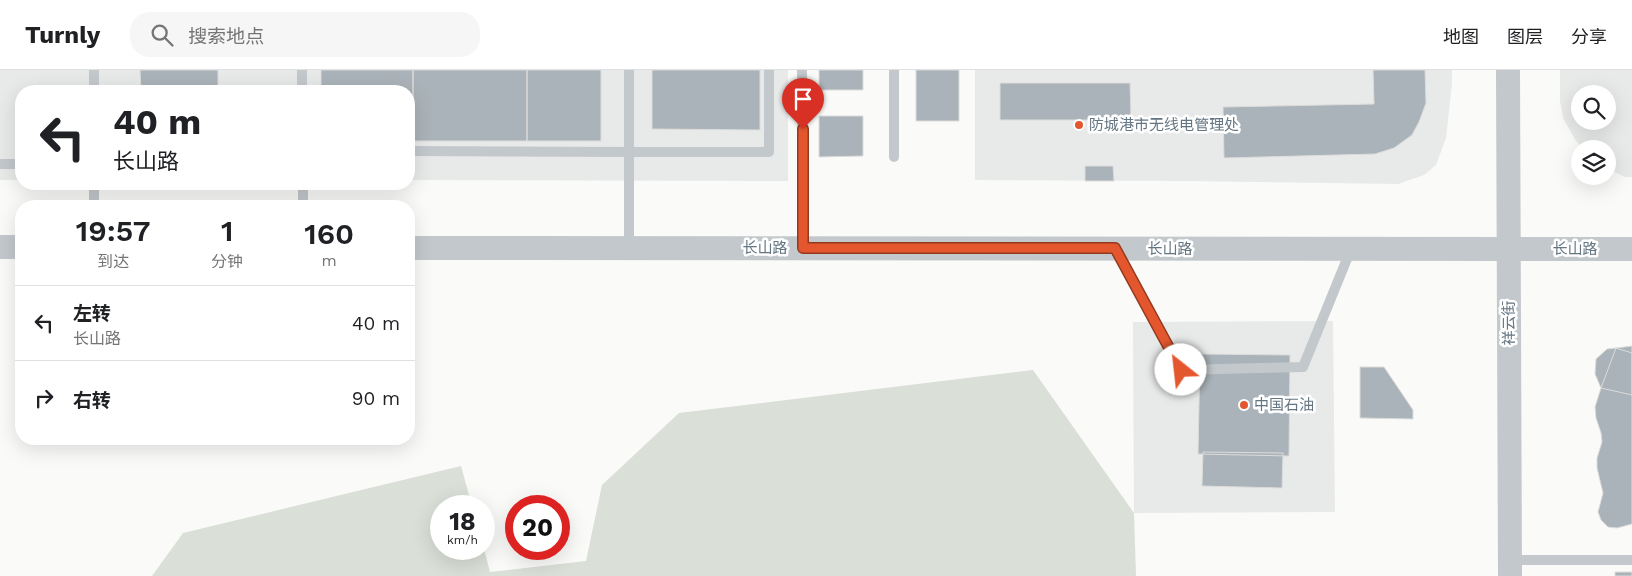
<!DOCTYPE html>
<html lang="zh">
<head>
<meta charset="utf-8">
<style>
  body { margin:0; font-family:"Work Sans","Noto Sans SC",sans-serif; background:#f6f6f6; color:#202124; height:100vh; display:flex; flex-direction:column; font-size:19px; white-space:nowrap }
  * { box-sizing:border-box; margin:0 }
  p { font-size:16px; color:#757577 }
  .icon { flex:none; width:28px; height:28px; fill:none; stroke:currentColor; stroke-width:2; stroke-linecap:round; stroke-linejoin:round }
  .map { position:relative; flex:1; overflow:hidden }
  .drawer { position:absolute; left:15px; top:130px; width:400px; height:245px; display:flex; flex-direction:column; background:#fff; border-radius:20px; box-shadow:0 5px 20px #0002 }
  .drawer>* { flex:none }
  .banner { position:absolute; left:15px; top:15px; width:400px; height:105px; border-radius:20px; box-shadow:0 5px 20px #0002; background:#fff; color:#202124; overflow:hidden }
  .controls { position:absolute; left:1571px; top:15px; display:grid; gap:10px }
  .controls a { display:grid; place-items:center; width:45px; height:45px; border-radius:50%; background:#fff; box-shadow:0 5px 20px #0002; font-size:25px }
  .speed { position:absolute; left:430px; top:425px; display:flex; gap:10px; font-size:25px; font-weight:700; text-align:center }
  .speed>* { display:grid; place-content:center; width:65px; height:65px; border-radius:50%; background:#fff; box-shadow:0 5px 20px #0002; line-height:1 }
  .speed small { font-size:12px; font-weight:400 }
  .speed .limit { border:8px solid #d22; background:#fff; color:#111 }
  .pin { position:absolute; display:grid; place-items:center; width:42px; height:42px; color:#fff; margin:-51px -21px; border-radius:50% 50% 50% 0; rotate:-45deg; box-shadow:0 0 5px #0007 }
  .pin .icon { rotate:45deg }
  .me { position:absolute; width:55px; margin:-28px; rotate:331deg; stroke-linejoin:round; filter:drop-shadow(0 0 4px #0008) }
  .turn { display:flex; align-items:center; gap:18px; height:105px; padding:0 15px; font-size:22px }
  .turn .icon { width:65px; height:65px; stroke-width:2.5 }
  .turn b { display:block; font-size:35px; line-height:42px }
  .eta { display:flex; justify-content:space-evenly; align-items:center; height:85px; text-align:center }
  .eta b { font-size:30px; font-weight:600; line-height:35px }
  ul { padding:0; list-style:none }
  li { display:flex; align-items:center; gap:15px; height:75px; padding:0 15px; border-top:1px solid #e0e0e0 }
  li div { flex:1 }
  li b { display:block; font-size:19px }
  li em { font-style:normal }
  header { display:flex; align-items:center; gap:30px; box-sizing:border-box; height:70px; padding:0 25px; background:#fff; border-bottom:1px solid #e0e0e0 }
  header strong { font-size:24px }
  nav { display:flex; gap:28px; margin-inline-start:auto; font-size:18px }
  .search { width:350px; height:45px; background:#f6f6f6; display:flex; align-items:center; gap:12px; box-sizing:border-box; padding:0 18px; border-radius:20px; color:#757577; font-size:19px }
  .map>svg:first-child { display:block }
</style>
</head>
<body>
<header>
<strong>Turnly</strong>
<div class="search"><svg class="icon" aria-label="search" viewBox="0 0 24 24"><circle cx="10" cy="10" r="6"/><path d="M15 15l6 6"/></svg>搜索地点</div>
<nav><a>地图</a><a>图层</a><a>分享</a></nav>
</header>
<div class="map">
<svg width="1632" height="506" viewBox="0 0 1632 506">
  <rect width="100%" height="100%" fill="#fafaf8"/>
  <path fill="#e8e9e9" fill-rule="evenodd" d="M 0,0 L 788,0 L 788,111 L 409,110 L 409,21 L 21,21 L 21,110 L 0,110 Z
    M 975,0 L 1452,0 L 1452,14 L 1446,68 L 1436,95 L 1424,105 L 1398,114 L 1182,111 L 975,110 Z
    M 1560,0 L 1632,0 L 1632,107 L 1625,107 L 1608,99 L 1608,79 L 1583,79 L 1576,71 L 1563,48 L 1560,31 ZM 1580,24 L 1608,24 L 1608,51 L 1580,51 Z
    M 1333,251 L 1335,442 L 1134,443 L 1133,252 Z"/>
  <path fill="#dadfd7" d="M 1033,300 L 1134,443 L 1136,506 L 152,506 L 183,463 L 461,396 L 472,436 L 441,436 L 441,479 L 484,479 L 490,502 L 586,491 L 602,415 L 679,343 Z"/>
  <path fill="#aab3b9" stroke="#dcdcda" d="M 140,0 L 218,0 L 218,21 L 141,21 Z
    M 321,0 L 413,0 L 413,71 L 409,71 L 409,21 L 321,21 Z
    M 413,0 L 527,0 L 527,71 L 413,71 Z
    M 527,0 L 601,0 L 601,71 L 527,71 Z
    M 652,0 L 760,0 L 760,60 L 652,59 Z
    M 819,0 L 863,0 L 863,20 L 819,20 Z
    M 916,0 L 959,0 L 959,51 L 916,51 Z
    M 1373,0 L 1425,0 L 1426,33 L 1419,52 L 1412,65 L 1394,78 L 1375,84 L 1224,88 L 1223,37 L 1374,34 Z
    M 1000,13 L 1130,13 L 1131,50 L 1000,50 Z
    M 235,19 L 282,19 L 282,21 L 235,21 Z
    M 819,46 L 863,46 L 863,86 L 819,87 Z
    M 1085,96 L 1113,96 L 1114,111 L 1085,111 Z
    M 1632,276 L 1632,325 L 1601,318 L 1616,278 Z
    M 1616,278 L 1632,283 L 1632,454 L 1617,458 L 1608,457 L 1601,450 L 1598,442 L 1603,423 L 1597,398 L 1597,388 L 1602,372 L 1601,363 L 1596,348 L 1595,337 L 1601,318 L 1595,304 L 1596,289 L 1607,279 Z
    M 1200,284 L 1290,285 L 1289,386 L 1198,384 Z
    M 1360,297 L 1384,297 L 1413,340 L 1413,349 L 1360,348 Z
    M 1203,382 L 1283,383 L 1282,418 L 1202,416 Z
    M 1615,502 L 1632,502 L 1632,506 L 1615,506 Z"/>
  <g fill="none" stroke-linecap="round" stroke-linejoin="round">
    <path stroke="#c3c8cc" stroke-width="10" d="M 94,0 L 94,21
      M 302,0 L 302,21
      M 629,0 L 629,82 L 769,82 L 769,0
      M 802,0 L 803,178
      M 894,0 L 894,87
      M 409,81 L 629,82 L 629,178
      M 0,94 L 21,94
      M 94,114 L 94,136
      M 303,114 L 303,136
      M 1116,179 L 1181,300 L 1303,297 L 1351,179
      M 1510,490 L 1632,490"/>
    <path stroke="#c3c8cc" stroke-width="24" d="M 1508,0 L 1510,506
      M 0,177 L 21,177
      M 409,178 L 1632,179"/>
  </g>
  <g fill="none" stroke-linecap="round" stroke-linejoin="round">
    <defs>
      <path id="route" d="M 803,59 L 803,178 L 1115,178 L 1181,300"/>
    </defs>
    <use href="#route" stroke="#94391e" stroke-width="12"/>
    <use href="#route" stroke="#e4572e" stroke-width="9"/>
  </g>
  <g fill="#e4572e" stroke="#fff" stroke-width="2">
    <circle cx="1079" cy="55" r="5"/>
    <circle cx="1244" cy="335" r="5"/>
  </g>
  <g text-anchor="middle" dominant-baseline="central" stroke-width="5" stroke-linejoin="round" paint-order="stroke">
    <g font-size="15" fill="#657683" stroke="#fff" text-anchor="start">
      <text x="1089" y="55">防城港市无线电管理处</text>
      <text x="1254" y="335">中国石油</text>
    </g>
    <g font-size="15" fill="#657683" stroke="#fff">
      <text x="765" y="178">长山路</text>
      <text x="1170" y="179">长山路</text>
      <text x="1575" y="179">长山路</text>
      <text transform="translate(1509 253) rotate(-90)">祥云街</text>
    </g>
  </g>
</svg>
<div class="controls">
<a><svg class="icon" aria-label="search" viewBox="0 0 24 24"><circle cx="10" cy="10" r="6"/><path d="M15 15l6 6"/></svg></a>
<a><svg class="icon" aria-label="layers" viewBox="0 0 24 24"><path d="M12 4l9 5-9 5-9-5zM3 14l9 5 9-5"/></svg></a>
</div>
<div class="speed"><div>18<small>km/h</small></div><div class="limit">20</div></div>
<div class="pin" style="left:803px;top:59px;background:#d93025"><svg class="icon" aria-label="arrive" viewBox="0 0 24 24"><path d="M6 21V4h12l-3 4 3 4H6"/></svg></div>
<svg class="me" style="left:1181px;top:300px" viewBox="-20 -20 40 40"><circle r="19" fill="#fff"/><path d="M0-13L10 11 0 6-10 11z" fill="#e4572e"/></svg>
<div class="banner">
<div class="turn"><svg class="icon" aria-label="left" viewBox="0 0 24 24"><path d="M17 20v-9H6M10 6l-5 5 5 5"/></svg><div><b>40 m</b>长山路</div></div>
</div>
<section class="drawer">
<div class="eta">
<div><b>19:57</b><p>到达</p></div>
<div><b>1</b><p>分钟</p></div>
<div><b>160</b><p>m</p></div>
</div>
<ul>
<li><svg class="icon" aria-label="left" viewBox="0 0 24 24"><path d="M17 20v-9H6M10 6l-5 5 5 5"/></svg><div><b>左转</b><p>长山路</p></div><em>40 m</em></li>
<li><svg class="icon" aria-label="right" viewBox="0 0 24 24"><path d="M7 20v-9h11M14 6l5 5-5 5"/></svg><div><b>右转</b></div><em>90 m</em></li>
</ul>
</section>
</div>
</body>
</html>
